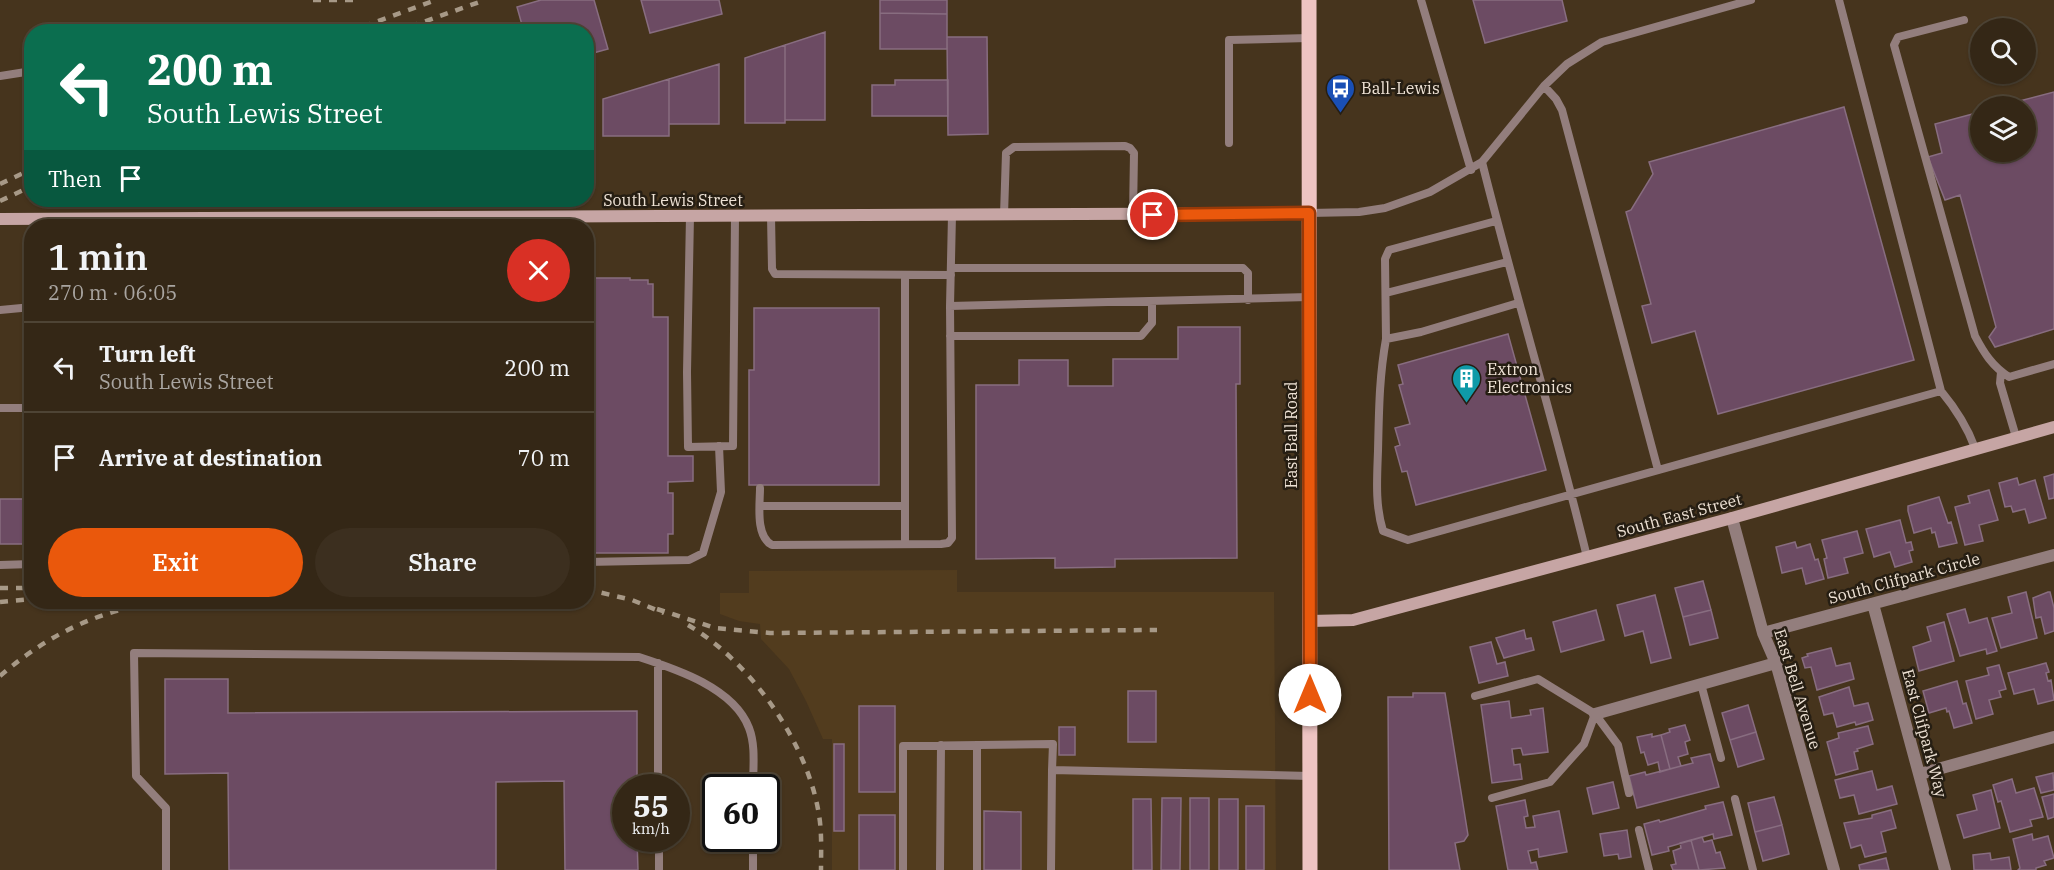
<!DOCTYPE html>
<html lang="en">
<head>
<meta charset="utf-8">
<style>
  body { margin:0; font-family:"IBM Plex Serif",serif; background:#3c2f1f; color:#f1f3f6; height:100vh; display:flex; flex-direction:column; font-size:22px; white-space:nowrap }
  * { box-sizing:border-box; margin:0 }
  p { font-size:20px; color:#a9a5a1 }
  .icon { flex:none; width:33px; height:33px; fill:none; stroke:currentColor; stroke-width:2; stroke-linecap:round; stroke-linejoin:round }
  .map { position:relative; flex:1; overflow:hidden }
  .sheet { position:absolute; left:24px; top:219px; width:570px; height:390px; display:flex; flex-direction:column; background:#342716; border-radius:24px; box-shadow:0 2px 4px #0004,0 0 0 2px #4e4435 }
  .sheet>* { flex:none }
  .banner { position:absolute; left:24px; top:24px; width:570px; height:183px; border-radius:24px; box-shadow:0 2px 4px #0004,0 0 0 2px #4e4435; background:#0b6e4f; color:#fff; overflow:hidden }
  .fabs { position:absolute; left:1970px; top:18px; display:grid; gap:12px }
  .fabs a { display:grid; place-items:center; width:66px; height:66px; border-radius:50%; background:#342716; box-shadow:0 2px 4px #0004,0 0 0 2px #4e4435; font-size:30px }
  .speed { position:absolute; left:612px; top:774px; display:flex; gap:12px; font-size:30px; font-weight:700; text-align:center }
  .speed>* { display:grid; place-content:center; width:78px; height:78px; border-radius:50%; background:#342716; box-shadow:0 2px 4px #0004,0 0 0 2px #4e4435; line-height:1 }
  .speed small { font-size:15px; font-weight:400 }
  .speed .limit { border:3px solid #111; border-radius:9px; background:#fff; color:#111 }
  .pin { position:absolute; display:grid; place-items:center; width:51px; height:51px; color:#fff; margin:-26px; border:3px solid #fff; border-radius:50%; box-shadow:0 2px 6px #0007 }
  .me { position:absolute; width:66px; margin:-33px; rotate:0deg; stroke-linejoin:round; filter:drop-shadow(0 0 4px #0008) }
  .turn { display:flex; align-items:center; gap:21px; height:126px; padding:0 24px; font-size:27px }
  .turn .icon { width:78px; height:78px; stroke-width:2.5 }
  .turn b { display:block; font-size:42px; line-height:51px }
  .then { display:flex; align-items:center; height:57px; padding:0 24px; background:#0003; gap:12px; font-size:22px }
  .round { display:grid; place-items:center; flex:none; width:63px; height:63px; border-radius:32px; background:#3c2f1f }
  .headline { display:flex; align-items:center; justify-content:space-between; height:102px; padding:0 24px }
  h1 { font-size:36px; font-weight:600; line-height:45px }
  .cta { display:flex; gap:12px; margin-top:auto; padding:12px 24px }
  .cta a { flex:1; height:69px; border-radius:36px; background:#ea580c; color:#fff; font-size:24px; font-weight:600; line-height:69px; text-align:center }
  .cta a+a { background:#3c2f1f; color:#f1f3f6 }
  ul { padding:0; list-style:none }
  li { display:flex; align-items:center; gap:18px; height:90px; padding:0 24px; border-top:2px solid #4e4435 }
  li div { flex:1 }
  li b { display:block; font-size:22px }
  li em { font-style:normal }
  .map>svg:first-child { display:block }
</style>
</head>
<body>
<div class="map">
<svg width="2054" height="870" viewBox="0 0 2054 870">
  <rect width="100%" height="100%" fill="#46341d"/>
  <path fill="#523c1e" d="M 957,570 L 957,592 L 1274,592 L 1276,870 L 832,870 L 832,739 L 823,739 L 806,701 L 789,669 L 761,639 L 760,624 L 739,621 L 720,614 L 720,593 L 749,593 L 749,571 Z"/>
  <path fill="#6c4b63" stroke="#886d80" stroke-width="1.5" d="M 541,0 L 594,0 L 608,49 L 586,55 L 586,32 L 524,32 L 517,7 Z
    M 641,0 L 719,0 L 722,14 L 650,33 Z
    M 880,0 L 947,0 L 947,14 L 880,13 Z
    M 1473,0 L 1562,0 L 1567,21 L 1485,43 Z
    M 880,13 L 947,14 L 947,49 L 880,49 Z
    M 825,32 L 825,120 L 785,120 L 785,45 Z
    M 947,37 L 987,37 L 988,134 L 948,135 Z
    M 785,45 L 785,123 L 745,123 L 745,58 Z
    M 719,64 L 719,124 L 669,124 L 669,79 Z
    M 669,79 L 669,136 L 603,136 L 603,99 Z
    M 895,80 L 948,80 L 948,116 L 872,116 L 872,85 L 895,85 Z
    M 2054,92 L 2054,329 L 1995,347 L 1989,337 L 1996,327 L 1960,195 L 1945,200 L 1928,157 L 1942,153 L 1935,124 L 1980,112 L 1980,152 L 2025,152 L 2025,106 L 2000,106 Z
    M 1844,107 L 1914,360 L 1718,414 L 1695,331 L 1652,343 L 1642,306 L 1651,304 L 1626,212 L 1631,210 L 1653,174 L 1649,162 Z
    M 586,278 L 630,278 L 630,280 L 648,280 L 648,284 L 653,284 L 653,317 L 668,317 L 668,456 L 693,456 L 693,481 L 668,482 L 668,493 L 673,493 L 673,534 L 668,534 L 668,553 L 586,553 Z
    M 754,308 L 879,308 L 879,485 L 749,485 L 749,370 L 754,370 Z
    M 1178,327 L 1240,327 L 1240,384 L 1236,384 L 1237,558 L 1115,559 L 1115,567 L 1055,568 L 1055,558 L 976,559 L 976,385 L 1019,385 L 1019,360 L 1068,360 L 1068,386 L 1113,386 L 1113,359 L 1178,359 Z
    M 1508,334 L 1546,470 L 1416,505 L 1407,471 L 1402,472 L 1395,447 L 1400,445 L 1395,428 L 1410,424 L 1399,385 L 1403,384 L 1398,365 Z
    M 2054,474 L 2054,498 L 2049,499 L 2044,477 Z
    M 2017,478 L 2019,485 L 2035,480 L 2046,518 L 2029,523 L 2025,509 L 2013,512 L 2011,506 L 2005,507 L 1999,483 Z
    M 1989,490 L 1998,520 L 1979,525 L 1983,541 L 1965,545 L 1955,507 L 1970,503 L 1968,496 Z
    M 1939,497 L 1948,523 L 1951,522 L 1957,543 L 1939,547 L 1935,532 L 1932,533 L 1931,528 L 1914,533 L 1908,511 L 1908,506 Z
    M 0,499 L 32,499 L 32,544 L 0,544 Z
    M 1900,520 L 1906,543 L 1911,542 L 1913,550 L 1909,551 L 1912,562 L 1895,567 L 1890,552 L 1874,557 L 1866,529 Z
    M 1857,531 L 1863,553 L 1844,558 L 1848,573 L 1828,578 L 1824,559 L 1827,558 L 1822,540 Z
    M 1795,542 L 1797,548 L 1810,544 L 1815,560 L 1818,559 L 1824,579 L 1806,584 L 1802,568 L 1782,573 L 1776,547 Z
    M 1703,581 L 1711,610 L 1683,617 L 1675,588 Z
    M 2026,592 L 2037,638 L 2001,648 L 1992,618 L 2012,613 L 2008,597 Z
    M 2048,592 L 2050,592 L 2054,608 L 2054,631 L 2045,634 L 2041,617 L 2036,618 L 2033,598 Z
    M 1655,595 L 1671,658 L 1651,663 L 1643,631 L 1625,636 L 1617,605 Z
    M 1965,609 L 1969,623 L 1987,618 L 1997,651 L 1987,654 L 1986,649 L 1960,656 L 1947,614 Z
    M 1596,610 L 1604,640 L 1561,652 L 1553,622 Z
    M 1711,610 L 1718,638 L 1690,645 L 1683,617 Z
    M 1944,622 L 1954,661 L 1919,671 L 1913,647 L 1931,641 L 1927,627 Z
    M 1524,630 L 1526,639 L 1531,638 L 1534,650 L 1504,658 L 1496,638 Z
    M 1491,642 L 1497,664 L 1505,662 L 1508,676 L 1479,683 L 1470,647 Z
    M 1831,648 L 1836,666 L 1850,663 L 1854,679 L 1817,690 L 1811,667 L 1805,668 L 1802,658 L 1808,656 L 1807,654 Z
    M 2046,663 L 2049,672 L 2046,673 L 2048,681 L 2051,680 L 2054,700 L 2038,704 L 2034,689 L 2014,694 L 2008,673 Z
    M 1999,665 L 2006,689 L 1999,691 L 2001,697 L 1989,700 L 1993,714 L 1976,719 L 1966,681 L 1989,675 L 1987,668 Z
    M 165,679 L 228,679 L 228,713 L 637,711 L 637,788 L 626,788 L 626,838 L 637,838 L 638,870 L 565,870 L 564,781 L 496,782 L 496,870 L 229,870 L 228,773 L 165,774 Z
    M 1957,681 L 1963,704 L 1966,703 L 1972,723 L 1954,728 L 1949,711 L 1947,712 L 1946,708 L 1929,713 L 1923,691 Z
    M 1849,687 L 1854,706 L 1868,703 L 1873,720 L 1856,725 L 1855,722 L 1837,727 L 1833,713 L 1824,715 L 1819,697 Z
    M 1128,691 L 1156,691 L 1156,742 L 1128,742 Z
    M 1413,693 L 1445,693 L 1468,835 L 1464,841 L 1455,843 L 1460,870 L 1389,870 L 1388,697 L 1413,697 Z
    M 1509,701 L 1511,718 L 1531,715 L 1530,710 L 1543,708 L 1548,752 L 1523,755 L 1521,748 L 1512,749 L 1514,765 L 1520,764 L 1522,779 L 1492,783 L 1481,705 Z
    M 1748,705 L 1756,732 L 1730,740 L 1722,713 Z
    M 859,706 L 895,706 L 895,792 L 859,792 Z
    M 1685,725 L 1690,740 L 1685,742 L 1688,754 L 1678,757 L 1681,766 L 1670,769 L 1661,735 L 1670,732 L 1669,729 Z
    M 1868,726 L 1873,744 L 1857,749 L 1858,751 L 1854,752 L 1858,769 L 1836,775 L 1827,742 L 1839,738 L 1838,733 Z
    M 1059,727 L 1075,727 L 1075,755 L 1059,755 Z
    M 1756,732 L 1764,759 L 1738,767 L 1730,740 Z
    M 1652,734 L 1652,737 L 1661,735 L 1670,769 L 1660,772 L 1658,762 L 1648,765 L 1644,752 L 1641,753 L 1637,737 Z
    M 834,744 L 844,744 L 844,831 L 834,831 Z
    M 1710,754 L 1719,787 L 1637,808 L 1629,776 L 1645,772 L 1646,775 L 1693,763 L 1691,758 Z
    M 1872,771 L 1877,790 L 1892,786 L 1897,804 L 1859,814 L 1854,795 L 1840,798 L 1835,780 Z
    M 2053,773 L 2054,790 L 2041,793 L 2036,777 Z
    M 2012,779 L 2016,793 L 2034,788 L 2043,817 L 2030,820 L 2032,826 L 2010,832 L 2001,801 L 1998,802 L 1993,785 Z
    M 1613,782 L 1619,808 L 1593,814 L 1587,788 Z
    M 1991,790 L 2000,828 L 1964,838 L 1957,815 L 1977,810 L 1973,795 Z
    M 2054,794 L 2054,817 L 2048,819 L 2042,797 Z
    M 1774,797 L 1782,825 L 1755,832 L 1748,803 Z
    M 1162,798 L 1181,798 L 1180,870 L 1161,870 Z
    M 1190,798 L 1209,798 L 1209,870 L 1190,870 Z
    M 1133,799 L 1151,799 L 1152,870 L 1133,870 Z
    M 1219,799 L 1238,799 L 1238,870 L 1219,870 Z
    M 1525,800 L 1528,816 L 1524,817 L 1526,828 L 1535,827 L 1533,816 L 1559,811 L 1567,852 L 1539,857 L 1538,849 L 1528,851 L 1531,863 L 1536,862 L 1538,870 L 1508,870 L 1496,806 Z
    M 1723,802 L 1732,835 L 1714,839 L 1713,834 L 1668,847 L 1669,851 L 1652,855 L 1644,824 L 1659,820 L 1660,822 L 1706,809 L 1705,806 Z
    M 1246,806 L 1264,806 L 1264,870 L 1246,870 Z
    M 1891,810 L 1896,828 L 1881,832 L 1886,852 L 1865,857 L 1861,845 L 1851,848 L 1844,823 L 1872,818 L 1872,815 Z
    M 984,811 L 1021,812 L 1021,870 L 984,870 Z
    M 859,815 L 895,815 L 895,870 L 859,870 Z
    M 1782,825 L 1789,854 L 1763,861 L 1755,832 Z
    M 1627,830 L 1631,857 L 1619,859 L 1618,854 L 1604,856 L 1600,834 Z
    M 2032,834 L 2033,840 L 2048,836 L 2054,858 L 2044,861 L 2046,865 L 2036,868 L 2036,870 L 2018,870 L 2020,868 L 2013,839 Z
    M 1702,837 L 1704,842 L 1712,840 L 1716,853 L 1720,852 L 1725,868 L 1699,870 L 1691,840 Z
    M 1691,840 L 1699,870 L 1673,870 L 1671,865 L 1676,864 L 1673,851 L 1681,848 L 1680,843 Z
    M 1990,853 L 1991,860 L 2009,857 L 2011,870 L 1974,870 L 1973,855 Z
    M 1886,858 L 1889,870 L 1860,870 L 1859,865 Z"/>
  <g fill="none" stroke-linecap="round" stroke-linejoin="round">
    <path stroke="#937e7d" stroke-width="8" d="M 1421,0 L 1471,170
      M 1839,0 L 1941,391 C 1956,409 1967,426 1975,448
      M 1964,20 L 1898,37 L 1894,45 L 1975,336 C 1984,353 1992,366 2009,377 L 2054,364
      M 0,76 L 32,71
      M 1544,86 L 1556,99 L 1562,110 L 1658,470
      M 1229,143 L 1229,40 L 1309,38
      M 1482,162 C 1515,294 1555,425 1587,557
      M 1309,213 L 1359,212 L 1385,208 L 1430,192 L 1482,162 L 1544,86 L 1567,64 L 1602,42 L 1751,0
      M 1004,215 L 1006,153 L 1014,147 L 1125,146 L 1130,148 L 1134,153 L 1133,215
      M 690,216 L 687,372 L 688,447 L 733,446 L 735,216
      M 771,216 L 772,269 L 775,274 L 951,275
      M 951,268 L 1243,268 L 1248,273 L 1248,300
      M 905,275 L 905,544
      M 1386,293 L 1507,262
      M 1518,303 L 1421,332 L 1386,339 C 1379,378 1379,412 1378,451 C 1377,479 1375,505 1383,531 L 1408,540 L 1941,391
      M 950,306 L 1309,297
      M 0,310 L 32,307
      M 950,336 L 1141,336 L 1152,323 L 1152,302
      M 1386,339 L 1385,259 L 1389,250 L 1496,221
      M 2001,372 L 2000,383 L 2016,437
      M 0,408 L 32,408
      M 760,488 C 760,504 755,536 772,545 L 941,544 L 948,543 L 952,538 L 950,306 L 952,215
      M 760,506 L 905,506
      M 586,562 L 689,560 L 703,553 L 721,492 L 719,446
      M 0,565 L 32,564
      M 658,663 L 658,788
      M 1701,684 L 1721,758
      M 1475,696 L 1538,679 L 1595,714 L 1618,745 L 1629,793
      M 977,745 L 977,870
      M 1492,798 L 1550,782 L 1584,744 L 1595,714
      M 1735,799 L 1753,870
      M 1639,830 L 1649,870
      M 659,838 L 659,870
      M 753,838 L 753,870
      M 166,870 L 166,808 L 136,776 L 134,653 L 639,657 C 676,669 734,688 749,728 C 756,746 753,768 753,788
      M 903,870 L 903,746 L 1053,744 L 1052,770 L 1310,776
      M 940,870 L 941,745
      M 1051,870 L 1052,770"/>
    <path stroke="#937e7d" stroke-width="12" d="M 1732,518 L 1763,633 L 1776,663 L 1834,870
      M 1873,604 L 1945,870
      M 1763,633 L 2054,555
      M 1595,714 L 1776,663
      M 1920,774 L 2054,737"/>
    <path stroke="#c6a5a4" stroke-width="12" d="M 0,219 L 1309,213
      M 1310,621 L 1353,620 L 1732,518 L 2054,427"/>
    <path stroke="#eec4c2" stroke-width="15" d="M 1309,0 L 1310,870"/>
    <path stroke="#a79987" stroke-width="4.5" stroke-dasharray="8 8" stroke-linecap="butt" d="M 313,0 L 358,0
      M 348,32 L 436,0
      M 395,32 L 485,0
      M 0,184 L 32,169
      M 0,201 L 32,186
      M 0,588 L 32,588
      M 586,589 L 632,600 L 664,613
      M 0,602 L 32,599
      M 657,609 L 715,628 L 770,633 L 1157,630
      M 688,625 C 750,661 808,743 819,815 C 822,833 821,852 821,870
      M 0,676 C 49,634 98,610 162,602"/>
  </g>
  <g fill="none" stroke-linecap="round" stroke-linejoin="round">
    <defs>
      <path id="route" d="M 1153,215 L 1309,213 L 1310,695"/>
    </defs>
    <use href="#route" stroke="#983908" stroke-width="15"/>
    <use href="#route" stroke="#ea580c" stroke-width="10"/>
  </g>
  <defs>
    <symbol id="bus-pin" viewBox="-11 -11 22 30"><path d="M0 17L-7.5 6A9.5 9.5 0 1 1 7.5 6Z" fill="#1a4fb4" stroke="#261e13"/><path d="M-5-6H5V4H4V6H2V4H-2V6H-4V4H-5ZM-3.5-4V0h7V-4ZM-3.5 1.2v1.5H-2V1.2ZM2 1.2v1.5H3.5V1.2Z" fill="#fff"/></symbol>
    <symbol id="building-pin" viewBox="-11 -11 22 30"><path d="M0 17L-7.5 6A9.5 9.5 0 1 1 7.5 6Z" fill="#0f9aa8" stroke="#261e13"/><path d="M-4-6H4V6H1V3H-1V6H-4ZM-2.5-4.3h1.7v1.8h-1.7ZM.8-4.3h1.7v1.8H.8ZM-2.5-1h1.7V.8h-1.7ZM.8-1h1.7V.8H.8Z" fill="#fff"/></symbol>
  </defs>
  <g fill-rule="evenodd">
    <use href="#bus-pin" x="1324" y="72" width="33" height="45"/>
    <use href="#building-pin" x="1450" y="362" width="33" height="45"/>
  </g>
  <g text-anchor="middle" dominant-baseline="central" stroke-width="5" stroke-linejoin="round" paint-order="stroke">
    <g font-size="16" fill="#eee2d5" stroke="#261e13" text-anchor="start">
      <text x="1361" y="88">Ball-Lewis</text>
      <text x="1487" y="369">Extron<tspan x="1487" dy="18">Electronics</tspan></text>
    </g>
    <g font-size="16" fill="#eee2d5" stroke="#261e13">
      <text x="673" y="200">South Lewis Street</text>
      <text transform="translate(1291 435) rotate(-90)">East Ball Road</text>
      <text transform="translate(1679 515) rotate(-15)">South East Street</text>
      <text transform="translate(1904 578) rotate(-15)">South Clifpark Circle</text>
      <text transform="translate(1798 689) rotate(73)">East Bell Avenue</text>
      <text transform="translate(1925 733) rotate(75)">East Clifpark Way</text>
    </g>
  </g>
</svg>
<div class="fabs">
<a><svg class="icon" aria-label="search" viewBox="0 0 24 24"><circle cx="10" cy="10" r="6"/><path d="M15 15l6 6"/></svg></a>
<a><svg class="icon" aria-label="layers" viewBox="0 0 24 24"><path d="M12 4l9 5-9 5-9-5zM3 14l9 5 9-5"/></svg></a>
</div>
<div class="speed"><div>55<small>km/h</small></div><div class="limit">60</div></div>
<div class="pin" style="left:1153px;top:215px;background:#d93025"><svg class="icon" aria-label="arrive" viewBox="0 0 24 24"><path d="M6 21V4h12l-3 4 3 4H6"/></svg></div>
<svg class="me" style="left:1310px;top:695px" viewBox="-20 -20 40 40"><circle r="19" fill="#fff"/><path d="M0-13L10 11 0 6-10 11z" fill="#ea580c"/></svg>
<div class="banner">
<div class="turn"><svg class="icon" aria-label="left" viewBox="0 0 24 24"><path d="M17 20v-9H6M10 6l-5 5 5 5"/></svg><div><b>200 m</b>South Lewis Street</div></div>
<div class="then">Then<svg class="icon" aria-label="arrive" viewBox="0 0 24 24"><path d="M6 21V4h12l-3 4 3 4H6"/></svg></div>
</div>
<section class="sheet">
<div class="headline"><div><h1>1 min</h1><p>270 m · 06:05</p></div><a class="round" style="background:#d93025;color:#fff"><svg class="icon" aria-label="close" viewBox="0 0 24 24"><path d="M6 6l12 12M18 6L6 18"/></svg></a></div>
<ul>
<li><svg class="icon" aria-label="left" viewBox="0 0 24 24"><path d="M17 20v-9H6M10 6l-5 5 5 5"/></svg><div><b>Turn left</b><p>South Lewis Street</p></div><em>200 m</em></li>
<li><svg class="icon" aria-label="arrive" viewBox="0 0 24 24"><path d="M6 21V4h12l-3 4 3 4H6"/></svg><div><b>Arrive at destination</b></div><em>70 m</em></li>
</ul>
<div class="cta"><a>Exit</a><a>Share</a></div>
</section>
</div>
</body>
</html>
